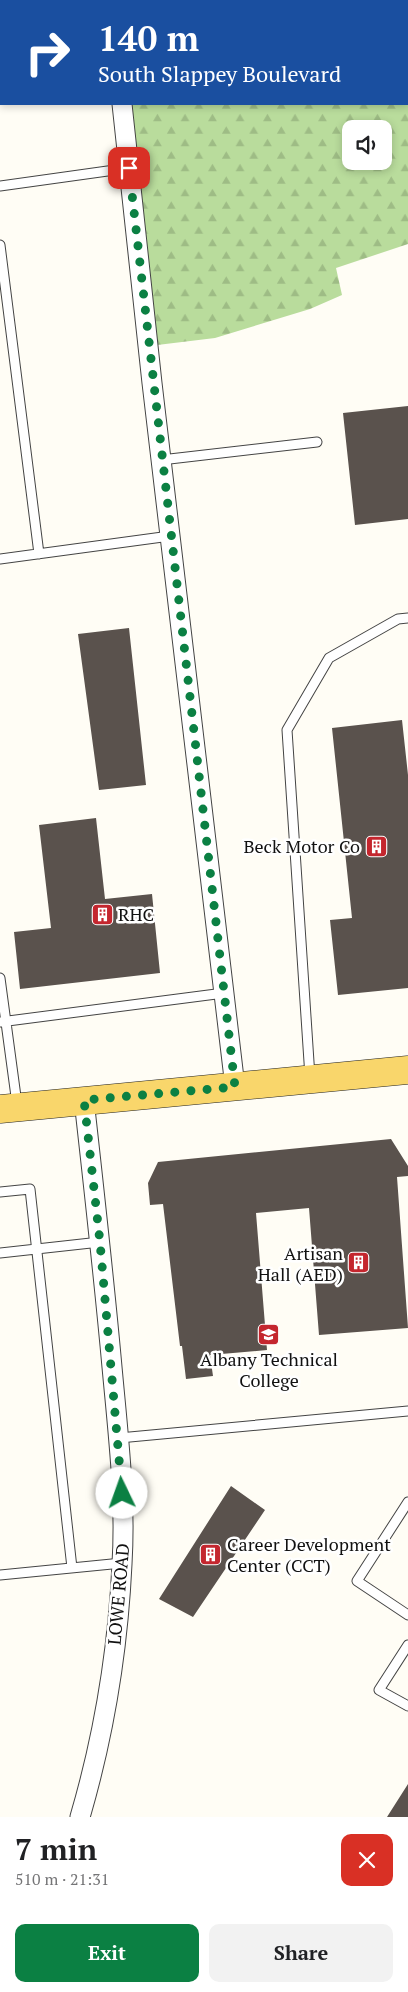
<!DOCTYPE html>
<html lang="en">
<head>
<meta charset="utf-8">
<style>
  body { margin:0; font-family:"PT Serif",serif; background:#f2f2f2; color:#202124; height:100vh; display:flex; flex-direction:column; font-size:19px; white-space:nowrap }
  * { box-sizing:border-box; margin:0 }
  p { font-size:16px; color:#757577 }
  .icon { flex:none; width:28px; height:28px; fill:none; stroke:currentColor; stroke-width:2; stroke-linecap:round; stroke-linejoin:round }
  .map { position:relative; height:1817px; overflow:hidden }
  .sheet { display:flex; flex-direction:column; background:#fff; flex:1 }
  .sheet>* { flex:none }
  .banner { position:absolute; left:0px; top:0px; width:409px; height:105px; box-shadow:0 2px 8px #0003; background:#1a4fa0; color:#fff; overflow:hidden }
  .fabs { position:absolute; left:342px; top:120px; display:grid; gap:10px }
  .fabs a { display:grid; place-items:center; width:50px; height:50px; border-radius:10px; background:#fff; box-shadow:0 2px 8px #0003; font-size:25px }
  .pin { position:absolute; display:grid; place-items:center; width:42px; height:42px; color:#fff; margin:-21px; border-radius:10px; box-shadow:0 2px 8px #0006 }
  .me { position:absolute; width:55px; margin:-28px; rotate:357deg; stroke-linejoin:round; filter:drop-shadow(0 0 4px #0008) }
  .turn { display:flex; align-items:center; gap:18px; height:105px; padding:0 15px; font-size:22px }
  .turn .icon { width:65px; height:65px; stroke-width:2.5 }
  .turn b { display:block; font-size:35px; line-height:42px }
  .round { display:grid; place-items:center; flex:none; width:52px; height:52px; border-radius:10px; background:#f2f2f2 }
  .summary { display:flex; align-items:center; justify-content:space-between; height:85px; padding:0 15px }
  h1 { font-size:30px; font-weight:800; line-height:38px }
  .cta { display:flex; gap:10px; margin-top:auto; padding:10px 15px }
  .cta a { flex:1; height:58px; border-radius:10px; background:#0b8043; color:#fff; font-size:20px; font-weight:800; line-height:58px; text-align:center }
  .cta a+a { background:#f2f2f2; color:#202124 }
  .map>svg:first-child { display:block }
</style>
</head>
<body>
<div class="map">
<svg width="408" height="1817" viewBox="0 0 408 1817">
  <defs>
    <pattern id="forest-firs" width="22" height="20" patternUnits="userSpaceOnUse" patternTransform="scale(1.25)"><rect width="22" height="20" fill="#b9dc9c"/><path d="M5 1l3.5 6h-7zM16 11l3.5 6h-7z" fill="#9ebc85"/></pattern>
  </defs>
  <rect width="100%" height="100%" fill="#fffdf5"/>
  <path fill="url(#forest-firs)" fill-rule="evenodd" d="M 110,0 L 408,0 L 408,244 L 336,268 L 342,295 L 310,309 L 215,338 L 149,346 L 122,104 L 408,104 L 408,1 ZM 351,129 L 384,129 L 384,161 L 351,161 Z"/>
  <path fill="#5a524d" d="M 408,406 L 408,519 L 355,525 L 343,413 Z
    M 129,628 L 146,785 L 99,790 L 78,634 Z
    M 402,720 L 408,775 L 408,988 L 338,995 L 330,920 L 352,918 L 332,728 Z
    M 96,818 L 105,899 L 152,894 L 160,973 L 20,989 L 14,932 L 51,928 L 39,825 Z
    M 391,1139 L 408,1166 L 408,1176 L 397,1177 L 408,1328 L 319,1335 L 309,1208 L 256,1213 L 267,1350 L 210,1355 L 213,1376 L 186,1379 L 182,1346 L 180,1346 L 163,1204 L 150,1205 L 148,1183 L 158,1162 Z
    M 231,1486 L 265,1510 L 193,1617 L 159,1599 Z
    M 408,1784 L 408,1817 L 387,1817 Z"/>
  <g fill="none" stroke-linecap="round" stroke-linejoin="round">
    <defs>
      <path id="lane" d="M 0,186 L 129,168
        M 0,245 L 39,554
        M 161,460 L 317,442
        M 0,559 L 170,536
        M 0,978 L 17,1104
        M 0,1022 L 224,993
        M 310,1077 L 287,730 L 329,658 L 398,619 L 408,618
        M 0,1192 L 30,1189 L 72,1568
        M 0,1253 L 100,1242
        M 119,1438 L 408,1411
        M 408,1502 L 357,1581 L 408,1615
        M 0,1575 L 122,1563
        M 408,1645 L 379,1690 L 408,1706"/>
      <path id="street" d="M 110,0 L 110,1
        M 122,104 L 152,383 L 235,1087
        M 80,1817 C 104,1735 118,1649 122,1564 C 126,1498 118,1433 112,1367 C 104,1278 94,1189 84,1100"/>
      <path id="primary" d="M 0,1109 L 408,1070"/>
    </defs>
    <use href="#lane" stroke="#444" stroke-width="11"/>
    <use href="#street" stroke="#444" stroke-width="21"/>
    <use href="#primary" stroke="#222" stroke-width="29"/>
    <use href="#lane" stroke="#fff" stroke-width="9"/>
    <use href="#street" stroke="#fff" stroke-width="19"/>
    <use href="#primary" stroke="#f9d66b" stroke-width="28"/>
  </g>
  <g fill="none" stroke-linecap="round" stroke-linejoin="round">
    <path stroke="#0b8043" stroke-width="9" stroke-dasharray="0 16.2" d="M 122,1493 L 100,1242 L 84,1100 L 235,1087 L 129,168"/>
  </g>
  <defs>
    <symbol id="building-square" viewBox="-11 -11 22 22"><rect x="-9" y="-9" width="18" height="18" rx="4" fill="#c4262e" stroke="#fff"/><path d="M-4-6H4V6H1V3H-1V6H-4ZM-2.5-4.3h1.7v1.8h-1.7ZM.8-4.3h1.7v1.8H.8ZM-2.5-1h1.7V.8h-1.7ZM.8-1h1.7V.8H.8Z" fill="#fff"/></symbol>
    <symbol id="school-square" viewBox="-11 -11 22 22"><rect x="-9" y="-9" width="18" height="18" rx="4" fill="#c4262e" stroke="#fff"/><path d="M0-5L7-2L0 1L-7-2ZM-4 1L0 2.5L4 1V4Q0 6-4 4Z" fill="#fff"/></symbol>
  </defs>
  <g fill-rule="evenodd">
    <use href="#building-square" x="364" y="834" width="25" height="25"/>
    <use href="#building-square" x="90" y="902" width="25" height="25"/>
    <use href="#building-square" x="346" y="1250" width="25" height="25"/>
    <use href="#school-square" x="256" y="1322" width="25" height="25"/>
    <use href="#building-square" x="198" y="1542" width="25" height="25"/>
  </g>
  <g text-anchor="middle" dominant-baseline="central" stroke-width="5" stroke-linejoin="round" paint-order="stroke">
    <g font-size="18" fill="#111" stroke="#fff" text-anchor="end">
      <text x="360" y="846">Beck Motor Co</text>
      <text x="118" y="914" text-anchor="start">RHC</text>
      <text x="343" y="1253">Artisan<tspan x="343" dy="21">Hall (AED)</tspan></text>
      <text x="269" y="1359" text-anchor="middle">Albany Technical<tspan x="269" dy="21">College</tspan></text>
      <text x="227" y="1544" text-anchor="start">Career Development<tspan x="227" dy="21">Center (CCT)</tspan></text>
    </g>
    <g font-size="18" fill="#111" stroke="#fff">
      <text transform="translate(118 1594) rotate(-85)">LOWE ROAD</text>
    </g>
  </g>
</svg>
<div class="fabs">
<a><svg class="icon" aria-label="sound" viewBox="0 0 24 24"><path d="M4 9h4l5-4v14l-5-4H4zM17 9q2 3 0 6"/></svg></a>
</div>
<div class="pin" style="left:129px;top:168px;background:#d93025"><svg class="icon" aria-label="arrive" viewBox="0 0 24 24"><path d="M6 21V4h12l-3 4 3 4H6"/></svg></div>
<svg class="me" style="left:122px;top:1493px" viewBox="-20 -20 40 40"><circle r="19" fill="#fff"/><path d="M0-13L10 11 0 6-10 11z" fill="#0b8043"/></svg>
<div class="banner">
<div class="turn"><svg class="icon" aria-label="right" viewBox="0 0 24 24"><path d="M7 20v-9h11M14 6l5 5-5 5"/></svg><div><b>140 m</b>South Slappey Boulevard</div></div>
</div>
</div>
<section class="sheet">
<div class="summary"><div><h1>7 min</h1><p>510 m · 21:31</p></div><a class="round" style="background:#d93025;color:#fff"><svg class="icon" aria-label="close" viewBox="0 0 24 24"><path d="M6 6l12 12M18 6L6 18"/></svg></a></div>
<div class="cta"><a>Exit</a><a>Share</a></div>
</section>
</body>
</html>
